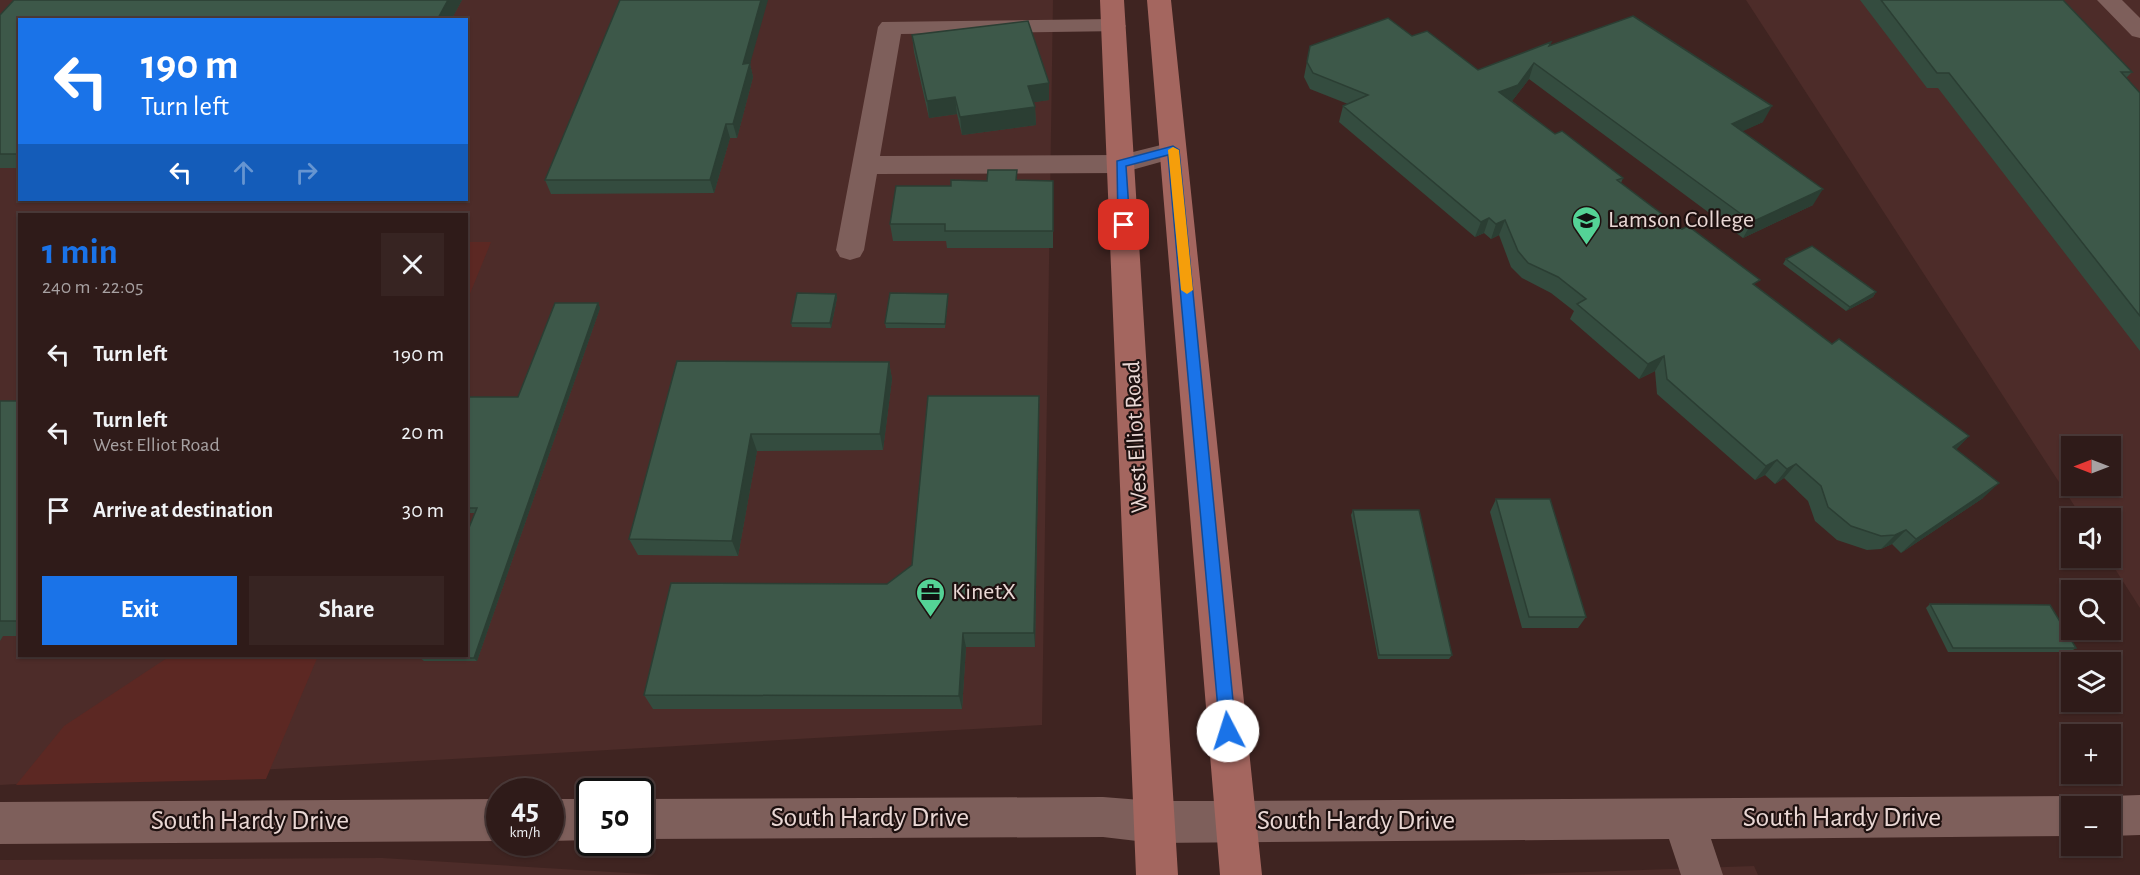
<!DOCTYPE html>
<html lang="en">
<head>
<meta charset="utf-8">
<style>
  body { margin:0; font-family:"Alegreya Sans",sans-serif; background:#372422; color:#f1f3f6; height:100vh; display:flex; flex-direction:column; font-size:22px; white-space:nowrap }
  * { box-sizing:border-box; margin:0 }
  p { font-size:20px; color:#a7a1a2 }
  .icon { flex:none; width:33px; height:33px; fill:none; stroke:currentColor; stroke-width:2; stroke-linecap:round; stroke-linejoin:round }
  .map { position:relative; flex:1; overflow:hidden }
  .drawer { position:absolute; left:18px; top:213px; width:450px; height:444px; display:flex; flex-direction:column; background:#2f1b19; border-radius:0px; box-shadow:0 2px 4px #0004,0 0 0 2px #4a3938 }
  .drawer>* { flex:none }
  .hud { position:absolute; left:18px; top:18px; width:450px; height:183px; border-radius:0px; box-shadow:0 2px 4px #0004,0 0 0 2px #4a3938; background:#1a73e8; color:#fff; overflow:hidden }
  .needle { width:39px; rotate:270deg }
  .buttons { position:absolute; left:2061px; top:436px; display:grid; gap:12px }
  .buttons a { display:grid; place-items:center; width:60px; height:60px; border-radius:0px; background:#2f1b19; box-shadow:0 2px 4px #0004,0 0 0 2px #4a3938; font-size:30px }
  .speed { position:absolute; left:486px; top:778px; display:flex; gap:12px; font-size:30px; font-weight:700; text-align:center }
  .speed>* { display:grid; place-content:center; width:78px; height:78px; border-radius:50%; background:#2f1b19; box-shadow:0 2px 4px #0004,0 0 0 2px #4a3938; line-height:1 }
  .speed small { font-size:15px; font-weight:400 }
  .speed .limit { border:3px solid #111; border-radius:9px; background:#fff; color:#111 }
  .pin { position:absolute; display:grid; place-items:center; width:51px; height:51px; color:#fff; margin:-26px; border-radius:12px; box-shadow:0 3px 9px #0006 }
  .me { position:absolute; width:66px; margin:-33px; rotate:355deg; stroke-linejoin:round; filter:drop-shadow(0 0 4px #0008) }
  .turn { display:flex; align-items:center; gap:21px; height:126px; padding:0 24px; font-size:27px }
  .turn .icon { width:78px; height:78px; stroke-width:2.5 }
  .turn b { display:block; font-size:42px; line-height:51px }
  .lanes { display:flex; align-items:center; height:57px; padding:0 24px; background:#0003; justify-content:center; gap:30px; direction:ltr }
  .lanes .off { opacity:.35 }
  .round { display:grid; place-items:center; flex:none; width:63px; height:63px; border-radius:0px; background:#372422 }
  .overview { display:flex; align-items:center; justify-content:space-between; height:102px; padding:0 24px }
  h1 { font-size:36px; font-weight:700; line-height:45px; color:#1a73e8 }
  .primary-button { display:flex; gap:12px; margin-top:auto; padding:12px 24px }
  .primary-button a { flex:1; height:69px; border-radius:0px; background:#1a73e8; color:#fff; font-size:24px; font-weight:700; line-height:69px; text-align:center }
  .primary-button a+a { background:#372422; color:#f1f3f6 }
  ul { padding:0; list-style:none }
  li { display:flex; align-items:center; gap:18px; height:78px; padding:0 24px }
  li div { flex:1 }
  li b { display:block; font-size:22px }
  li em { font-style:normal }
  .map>svg:first-child { display:block }
</style>
</head>
<body>
<div class="map">
<svg width="2140" height="875" viewBox="0 0 2140 875">
  <rect width="100%" height="100%" fill="#3f2421"/>
  <path fill="#4d2c29" fill-rule="evenodd" d="M 0,0 L 1053,0 L 1042,725 L 0,785 ZM 20,20 L 466,20 L 466,200 L 20,200 ZM 20,214 L 466,214 L 466,656 L 20,656 Z
    M 1746,0 L 2140,0 L 2140,608 L 2108,558 L 2110,558 L 2110,519 L 2083,519 ZM 2072,447 L 2110,447 L 2110,486 L 2072,486 Z
    M 382,858 L 661,875 L 0,875 L 0,860 Z
    M 1754,866 L 1758,875 L 1504,875 Z"/>
  <path fill="#5c2823" d="M 467,242 L 491,242 L 467,301 L 466,242 Z
    M 170,656 L 318,656 L 266,779 L 16,785 L 64,726 Z"/>
  <g fill="none" stroke-linecap="round" stroke-linejoin="round">
    <path fill="#7e5f5b" fill-rule="evenodd" d="M 2097,0 L 2122,0 L 2140,18 L 2140,38 L 2132,36 Z
      M 1114,19 L 1122,21 L 1126,26 L 1122,31 L 901,34 L 880,156 L 1121,155 L 1173,142 L 1182,144 L 1186,150 L 1182,156 L 1121,173 L 877,174 L 864,250 L 860,257 L 850,260 L 840,257 L 836,250 L 878,27 L 882,22 Z
      M 2140,795 L 2140,835 L 2110,836 L 2110,807 L 2093,807 L 2095,802 L 2110,796 Z
      M 2072,796 L 2087,802 L 2089,807 L 2072,807 L 2072,836 L 1711,839 L 1723,875 L 1681,875 L 1669,839 L 1154,843 L 1103,837 L 640,839 L 640,799 L 1103,797 L 1154,801 L 1236,801 Z
      M 500,799 L 500,841 L 0,844 L 0,802 Z
      M 550,799 L 590,799 L 590,840 L 550,841 Z"/>
    <path fill="#a4665f" fill-rule="evenodd" d="M 1100,0 L 1124,0 L 1178,875 L 1136,875 Z
      M 1147,0 L 1171,0 L 1262,875 L 1220,875 Z"/>
  </g>
  <path fill="#344c3f" d="M 14,0 L 462,0 L 451,20 L 20,20 L 20,168 L 0,168 L 0,15 Z
    M 1860,0 L 2063,0 L 2132,72 L 2126,78 L 2140,93 L 2140,351 L 1938,88 L 1927,88 Z
    M 912,35 L 1049,100 L 1034,102 L 1035,107 L 1036,125 L 962,135 L 957,114 L 929,118 L 914,52 Z
    M 1310,46 L 1478,70 L 1549,46 L 1763,122 L 1742,131 L 1813,205 L 1743,238 L 1529,79 L 1512,101 L 1555,134 L 1623,178 L 1621,183 L 1832,344 L 1969,436 L 1956,449 L 1983,498 L 1901,553 L 1892,544 L 1881,549 L 1867,550 L 1837,540 L 1815,521 L 1808,501 L 1784,478 L 1775,484 L 1765,475 L 1755,480 L 1657,394 L 1655,371 L 1639,379 L 1570,319 L 1574,311 L 1551,293 L 1522,278 L 1511,267 L 1499,235 L 1491,239 L 1484,233 L 1475,237 L 1339,122 L 1343,106 L 1348,104 L 1310,89 L 1304,77 Z
    M 750,64 L 753,77 L 737,138 L 730,138 L 714,193 L 551,194 L 545,180 Z
    M 1017,170 L 1017,180 L 1053,181 L 1053,248 L 947,248 L 946,241 L 893,241 L 890,224 L 987,181 Z
    M 1786,259 L 1876,292 L 1873,297 L 1846,311 L 1783,264 Z
    M 836,294 L 837,298 L 831,328 L 792,327 L 791,323 Z
    M 948,298 L 945,328 L 886,328 L 885,323 Z
    M 598,303 L 600,308 L 477,661 L 424,661 L 420,658 L 475,513 L 466,513 L 466,397 L 518,397 Z
    M 677,361 L 889,362 L 892,379 L 883,450 L 757,451 L 738,556 L 638,555 L 629,539 Z
    M 0,401 L 20,401 L 20,636 L 3,636 L 0,641 Z
    M 1039,413 L 1035,647 L 966,647 L 962,709 L 653,709 L 644,695 L 887,584 L 912,565 Z
    M 1496,499 L 1586,617 L 1578,628 L 1522,628 L 1490,512 Z
    M 1353,510 L 1452,655 L 1449,659 L 1378,659 L 1351,515 Z
    M 1930,604 L 2076,648 L 2070,652 L 1948,652 L 1926,608 Z"/>
  <path fill="#2b3e33" d="M 448,0 L 462,0 L 451,20 L 437,20 Z
    M 761,0 L 768,0 L 750,64 L 753,77 L 737,138 L 733,124 L 743,64 Z
    M 1534,63 L 1529,79 L 1512,101 L 1499,92 Z
    M 1049,83 L 1049,100 L 1029,103 L 1028,86 Z
    M 955,97 L 957,114 L 929,118 L 927,101 Z
    M 1772,106 L 1763,122 L 1724,140 L 1732,124 Z
    M 1035,107 L 1036,125 L 962,135 L 960,117 Z
    M 726,124 L 730,138 L 714,193 L 710,180 Z
    M 1823,189 L 1813,205 L 1743,238 L 1752,222 Z
    M 1489,218 L 1484,233 L 1475,237 L 1481,222 Z
    M 1505,220 L 1499,235 L 1491,239 L 1496,224 Z
    M 1876,292 L 1873,297 L 1846,311 L 1850,307 Z
    M 836,294 L 837,298 L 831,328 L 830,323 Z
    M 598,303 L 600,308 L 477,661 L 474,658 Z
    M 1664,356 L 1655,371 L 1639,379 L 1648,364 Z
    M 889,362 L 892,379 L 883,450 L 880,434 Z
    M 1039,396 L 1039,413 L 1035,647 L 1034,633 Z
    M 751,434 L 757,451 L 738,556 L 732,541 Z
    M 1969,436 L 1955,451 L 1953,447 Z
    M 1777,460 L 1765,475 L 1755,480 L 1766,466 Z
    M 1796,464 L 1784,478 L 1775,484 L 1787,469 Z
    M 1999,483 L 1983,498 L 1901,553 L 1916,539 Z
    M 1906,530 L 1892,544 L 1881,549 L 1895,535 Z
    M 963,633 L 966,647 L 962,709 L 959,696 Z"/>
  <path fill="#3d5849" stroke="#2b3e33" stroke-width="1.5" d="M 14,0 L 448,0 L 437,20 L 20,20 L 20,154 L 0,154 L 0,15 Z
    M 620,0 L 761,0 L 743,64 L 750,63 L 733,124 L 726,124 L 710,180 L 545,180 Z
    M 1881,0 L 2063,0 L 2132,72 L 2121,72 L 2140,93 L 2140,316 L 1949,73 L 1937,73 Z
    M 1633,16 L 1772,106 L 1732,124 L 1823,189 L 1752,222 L 1534,63 L 1518,85 L 1499,92 L 1555,134 L 1562,131 L 1623,178 L 1617,180 L 1682,229 L 1688,226 L 1760,280 L 1753,284 L 1832,344 L 1839,339 L 1969,436 L 1953,447 L 1999,483 L 1916,539 L 1906,530 L 1895,535 L 1881,536 L 1851,526 L 1828,507 L 1821,486 L 1796,464 L 1787,469 L 1777,460 L 1766,466 L 1667,379 L 1664,356 L 1648,364 L 1577,304 L 1586,299 L 1558,277 L 1528,263 L 1518,251 L 1505,220 L 1496,224 L 1489,218 L 1481,222 L 1343,106 L 1368,95 L 1313,73 L 1307,62 L 1310,46 L 1388,18 L 1412,36 L 1427,31 L 1478,70 L 1551,42 L 1549,46 Z
    M 1028,21 L 1049,83 L 1028,86 L 1035,107 L 960,117 L 955,97 L 927,101 L 912,35 Z
    M 988,170 L 1017,170 L 1016,180 L 1053,181 L 1053,231 L 945,231 L 945,224 L 890,224 L 896,186 L 951,186 L 951,180 L 987,181 Z
    M 1812,246 L 1876,292 L 1850,307 L 1786,259 Z
    M 797,293 L 836,294 L 830,323 L 791,323 Z
    M 890,293 L 948,294 L 945,324 L 885,323 Z
    M 555,303 L 598,303 L 474,658 L 420,658 L 421,656 L 466,656 L 466,535 L 477,508 L 466,508 L 466,397 L 518,397 Z
    M 677,361 L 889,362 L 880,434 L 751,434 L 732,541 L 629,539 Z
    M 928,396 L 1039,396 L 1034,633 L 963,633 L 959,696 L 644,695 L 671,583 L 887,584 L 912,565 Z
    M 0,401 L 20,401 L 20,621 L 0,621 Z
    M 1496,499 L 1550,499 L 1586,617 L 1529,617 Z
    M 1353,510 L 1419,510 L 1452,655 L 1379,655 Z
    M 1930,604 L 2050,605 L 2076,648 L 1953,648 Z"/>
  <path fill="#1a73e8" stroke="#114b97" stroke-width="1.5" d="M 1173,146 L 1179,150 L 1236,731 L 1234,736 L 1228,738 L 1222,736 L 1220,731 L 1168,155 L 1126,166 L 1130,225 L 1124,229 L 1118,225 L 1117,161 Z"/>
  <path fill="#f59e0b" d="M 1173,147 L 1179,150 L 1193,290 L 1187,294 L 1181,290 L 1168,150 Z"/>
  <defs>
    <symbol id="university-pin" viewBox="-11 -11 22 30"><path d="M0 17L-7.5 6A9.5 9.5 0 1 1 7.5 6Z" fill="#54d396" stroke="#1e1110"/><path d="M0-5L7-2L0 1L-7-2ZM-4 1L0 2.5L4 1V4Q0 6-4 4Z" fill="#111"/></symbol>
    <symbol id="office-pin" viewBox="-11 -11 22 30"><path d="M0 17L-7.5 6A9.5 9.5 0 1 1 7.5 6Z" fill="#54d396" stroke="#1e1110"/><path d="M-6-3h4V-5.5h4V-3h4V5H-6ZM-1-4.5V-3h2v-1.5ZM-6 0V1H6V0Z" fill="#111"/></symbol>
  </defs>
  <g fill-rule="evenodd">
    <use href="#university-pin" x="1570" y="204" width="33" height="45"/>
    <use href="#office-pin" x="914" y="576" width="33" height="45"/>
  </g>
  <g text-anchor="middle" dominant-baseline="central" stroke-width="4.5" stroke-linejoin="round" paint-order="stroke">
    <g font-size="24" fill="#ead8d5" stroke="#1e1110" text-anchor="start">
      <text x="1608" y="220">Lamson College</text>
      <text x="952" y="592">KinetX</text>
    </g>
    <g font-size="24" fill="#ead8d5" stroke="#1e1110">
      <text transform="translate(1136 437) rotate(-93)">West Elliot Road</text>
    </g>
    <g font-size="28" fill="#ead8d5" stroke="#1e1110">
      <text x="870" y="818">South Hardy Drive</text>
      <text x="1842" y="818">South Hardy Drive</text>
      <text x="250" y="821">South Hardy Drive</text>
      <text x="1356" y="821">South Hardy Drive</text>
    </g>
  </g>
</svg>
<div class="buttons">
<a><svg class="needle" viewBox="-14 -14 28 28"><path d="M0-13l5 13h-10z" fill="#e53935"/><path d="M0 13l5-13h-10z" fill="#a7a1a2"/></svg></a>
<a><svg class="icon" aria-label="sound" viewBox="0 0 24 24"><path d="M4 9h4l5-4v14l-5-4H4zM17 9q2 3 0 6"/></svg></a>
<a><svg class="icon" aria-label="search" viewBox="0 0 24 24"><circle cx="10" cy="10" r="6"/><path d="M15 15l6 6"/></svg></a>
<a><svg class="icon" aria-label="layers" viewBox="0 0 24 24"><path d="M12 4l9 5-9 5-9-5zM3 14l9 5 9-5"/></svg></a>
<a>+</a>
<a>−</a>
</div>
<div class="speed"><div>45<small>km/h</small></div><div class="limit">50</div></div>
<div class="pin" style="left:1124px;top:225px;background:#d93025"><svg class="icon" aria-label="arrive" viewBox="0 0 24 24"><path d="M6 21V4h12l-3 4 3 4H6"/></svg></div>
<svg class="me" style="left:1228px;top:731px" viewBox="-20 -20 40 40"><circle r="19" fill="#fff"/><path d="M0-13L10 11 0 6-10 11z" fill="#1a73e8"/></svg>
<div class="hud">
<div class="turn"><svg class="icon" aria-label="left" viewBox="0 0 24 24"><path d="M17 20v-9H6M10 6l-5 5 5 5"/></svg><div><b>190 m</b>Turn left</div></div>
<div class="lanes"><svg class="icon" aria-label="left" viewBox="0 0 24 24"><path d="M17 20v-9H6M10 6l-5 5 5 5"/></svg><svg class="icon off" aria-label="ahead" viewBox="0 0 24 24"><path d="M12 20V5M6 11l6-6 6 6"/></svg><svg class="icon off" aria-label="right" viewBox="0 0 24 24"><path d="M7 20v-9h11M14 6l5 5-5 5"/></svg></div>
</div>
<section class="drawer">
<div class="overview"><div><h1>1 min</h1><p>240 m · 22:05</p></div><a class="round"><svg class="icon" aria-label="close" viewBox="0 0 24 24"><path d="M6 6l12 12M18 6L6 18"/></svg></a></div>
<ul>
<li><svg class="icon" aria-label="left" viewBox="0 0 24 24"><path d="M17 20v-9H6M10 6l-5 5 5 5"/></svg><div><b>Turn left</b></div><em>190 m</em></li>
<li><svg class="icon" aria-label="left" viewBox="0 0 24 24"><path d="M17 20v-9H6M10 6l-5 5 5 5"/></svg><div><b>Turn left</b><p>West Elliot Road</p></div><em>20 m</em></li>
<li><svg class="icon" aria-label="arrive" viewBox="0 0 24 24"><path d="M6 21V4h12l-3 4 3 4H6"/></svg><div><b>Arrive at destination</b></div><em>30 m</em></li>
</ul>
<div class="primary-button"><a>Exit</a><a>Share</a></div>
</section>
</div>
</body>
</html>
